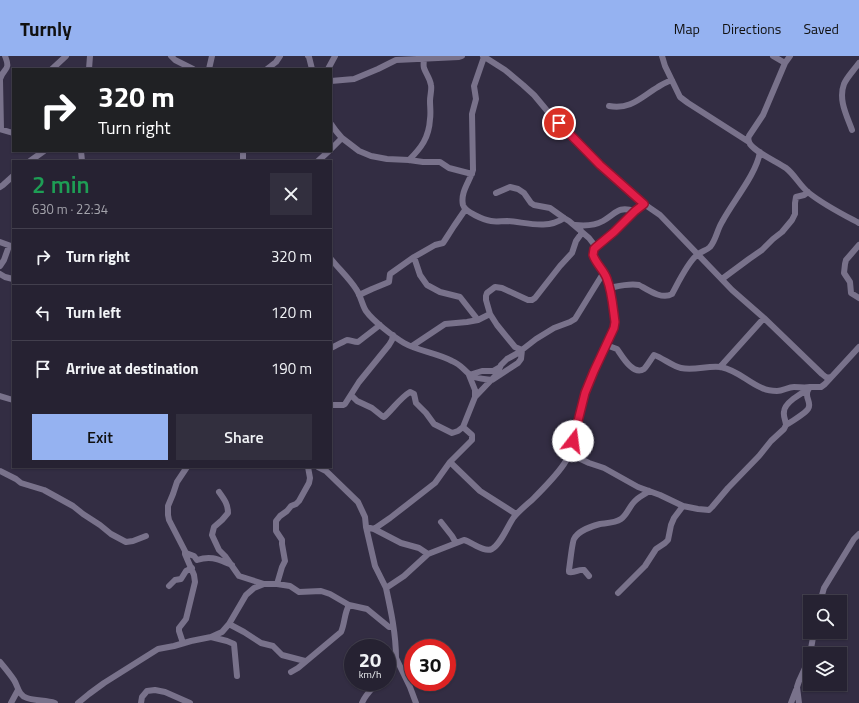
<!DOCTYPE html>
<html lang="en">
<head>
<meta charset="utf-8">
<style>
  body { margin:0; font-family:"Titillium Web",sans-serif; background:#322f3e; color:#f1f3f6; height:100vh; display:flex; flex-direction:column; font-size:15px; white-space:nowrap }
  * { box-sizing:border-box; margin:0 }
  p { font-size:13px; color:#a4a4ac }
  .icon { flex:none; width:22px; height:22px; fill:none; stroke:currentColor; stroke-width:2; stroke-linecap:round; stroke-linejoin:round }
  .map { position:relative; flex:1; overflow:hidden }
  .sheet { position:absolute; left:12px; top:104px; width:320px; height:308px; display:flex; flex-direction:column; background:#262232; border-radius:0px; box-shadow:0 1px 3px #0004,0 0 0 1px #423f4d }
  .sheet>* { flex:none }
  .guide { position:absolute; left:12px; top:12px; width:320px; height:84px; border-radius:0px; box-shadow:0 1px 3px #0004,0 0 0 1px #423f4d; background:#202124; color:#fff; overflow:hidden }
  .tools { position:absolute; left:803px; top:539px; display:grid; gap:8px }
  .tools a { display:grid; place-items:center; width:44px; height:44px; border-radius:0px; background:#262232; box-shadow:0 1px 3px #0004,0 0 0 1px #423f4d; font-size:20px }
  .speed { position:absolute; left:344px; top:583px; display:flex; gap:8px; font-size:20px; font-weight:700; text-align:center }
  .speed>* { display:grid; place-content:center; width:52px; height:52px; border-radius:50%; background:#262232; box-shadow:0 1px 3px #0004,0 0 0 1px #423f4d; line-height:1 }
  .speed small { font-size:10px; font-weight:400 }
  .speed .limit { border:6px solid #d22; background:#fff; color:#111 }
  .pin { position:absolute; display:grid; place-items:center; width:34px; height:34px; color:#fff; margin:-17px; border:2px solid #fff; border-radius:50%; box-shadow:0 1px 4px #0007 }
  .me { position:absolute; width:44px; margin:-22px; rotate:15deg; stroke-linejoin:round; filter:drop-shadow(0 0 3px #0008) }
  .turn { display:flex; align-items:center; gap:14px; height:84px; padding:0 20px; font-size:18px }
  .turn .icon { width:52px; height:52px; stroke-width:2.5 }
  .turn b { display:block; font-size:28px; line-height:34px }
  .round { display:grid; place-items:center; flex:none; width:42px; height:42px; border-radius:0px; background:#322f3e }
  .overview { display:flex; align-items:center; justify-content:space-between; height:68px; padding:0 20px }
  h1 { font-size:24px; font-weight:600; line-height:30px; color:#1e9e55 }
  .button { display:flex; gap:8px; margin-top:auto; padding:8px 20px }
  .button a { flex:1; height:46px; border-radius:0px; background:#95b2f1; color:#111; font-size:16px; font-weight:600; line-height:46px; text-align:center }
  .button a+a { background:#322f3e; color:#f1f3f6 }
  ul { padding:0; list-style:none }
  li { display:flex; align-items:center; gap:12px; height:56px; padding:0 20px; border-top:1px solid #423f4d }
  li div { flex:1 }
  li b { display:block; font-size:15px }
  li em { font-style:normal }
  header { display:flex; align-items:center; gap:24px; box-sizing:border-box; height:56px; padding:0 20px; background:#95b2f1; color:#111 }
  header strong { font-size:19px }
  nav { display:flex; gap:22px; margin-inline-start:auto; font-size:14px }
  .map>svg:first-child { display:block }
</style>
</head>
<body>
<header>
<strong>Turnly</strong>
<nav><a>Map</a><a>Directions</a><a>Saved</a></nav>
</header>
<div class="map">
<svg width="859" height="647" viewBox="0 0 859 647">
  <rect width="100%" height="100%" fill="#332d43"/>
  <g fill="none" stroke-linecap="round" stroke-linejoin="round">
    <path stroke="#79728b" stroke-width="6" d="M 171,0 L 175,4 L 193,13
      M 308,0 L 309,1 L 312,13
      M 483,0 L 505,14 L 523,29 L 534,39 L 549,57 L 600,109 L 644,148 L 660,159 L 732,234 L 764,262 L 822,318 L 827,322 L 831,321
      M 662,0 L 665,10 L 680,41 L 688,47 L 749,86
      M 773,0 L 785,7
      M 790,0 L 785,7 L 763,59 L 749,80 C 748,82 748,83 749,86 C 752,95 778,106 786,112 C 795,119 800,130 809,137 C 824,149 842,158 859,167
      M 484,1 L 474,30 L 476,43 L 472,58 L 473,114 C 470,125 460,136 463,149 C 465,156 484,164 491,165 C 496,166 501,165 507,165 C 525,166 547,174 564,162
      M 52,13 L 66,0
      M 89,13 L 90,0
      M 209,13 L 212,0
      M 267,13 L 276,6 L 280,0
      M 328,13 L 335,0
      M 0,23 C 4,11 11,15 5,0
      M 0,24 L 1,73
      M 331,25 L 354,23 L 378,13 L 396,4 L 459,1 L 462,0
      M 609,50 C 631,54 641,41 658,31 C 662,28 667,26 672,24
      M 331,68 L 336,75 L 342,82 L 359,95 L 371,100 L 387,103 L 409,104 L 423,106 L 440,106 L 449,112 L 472,118
      M 0,73 L 13,77
      M 852,74 C 847,60 838,44 844,28 C 847,21 854,14 859,7
      M 331,93 L 342,82
      M 81,95 L 82,105
      M 409,104 C 421,92 429,82 430,63 C 431,57 430,51 430,45 C 430,39 432,34 431,29 C 430,22 426,18 424,12 C 423,9 424,5 424,2
      M 30,105 L 44,95
      M 243,105 L 243,95
      M 318,105 L 329,95
      M 0,131 L 3,129 L 13,120
      M 496,137 L 510,131 L 518,133 L 524,137 L 531,147 L 534,149 L 550,152 L 564,162 L 569,165 L 589,182 L 596,191
      M 575,169 C 584,170 594,170 603,165 C 617,157 617,150 635,155
      M 0,186 L 11,190
      M 859,189 L 846,204 L 845,208 L 844,217 L 850,226 L 851,237 L 859,242
      M 414,201 L 420,219 L 427,229 L 440,236 L 460,241 L 478,264
      M 331,203 C 339,213 349,222 356,233 C 361,240 362,249 366,255 C 373,265 394,281 404,287 C 418,295 437,297 452,305 C 460,308 462,312 469,318 C 475,323 484,323 492,324 L 518,307 L 521,303 L 522,294 L 515,291 L 497,269 L 490,258 L 486,244 L 486,240 L 487,237 L 495,231 L 502,232 L 528,244 L 532,244 L 535,242 L 560,210 L 572,197 L 576,185 L 581,178 L 581,175
      M 0,210 L 4,204 L 9,190
      M 0,218 L 5,221 L 13,223
      M 722,223 L 749,203 L 762,194 L 773,183 L 782,176 L 792,164 L 795,158 L 795,147 L 796,141 L 804,139 L 808,136
      M 609,232 C 619,230 629,227 639,229 C 648,234 662,244 672,238 C 678,227 688,206 697,199 C 701,195 706,195 710,191 C 716,184 717,174 722,166 C 733,145 756,119 760,96
      M 359,239 L 372,233 L 389,226 L 390,218 L 414,201 L 435,189 L 443,187 L 445,184 L 454,170 L 465,154
      M 606,289 L 617,293 C 622,300 633,320 644,313 C 647,310 651,303 654,299 C 663,302 672,310 681,312 C 695,315 708,309 721,311 C 739,315 747,326 762,332 C 766,334 772,335 777,335 C 783,335 788,331 794,331 C 800,331 804,332 810,331
      M 412,290 L 445,268 L 467,266 L 478,264 L 490,258
      M 331,292 C 334,291 346,284 347,284 C 350,284 354,286 358,286 L 380,269
      M 720,311 L 764,262
      M 351,339 L 357,345 L 372,352 L 382,360 L 384,361 C 393,353 400,342 410,336 L 414,338 L 416,347 L 426,357 L 434,368 L 452,377 L 458,375 L 463,371
      M 0,340 L 13,344
      M 475,341 L 475,334 L 469,319 L 482,315 L 493,315 L 500,311
      M 331,349 L 343,349 L 345,348 L 359,326 L 389,289 L 392,284 L 393,279
      M 786,369 C 786,365 783,360 784,356 C 784,347 801,337 808,334
      M 570,398 L 589,407 L 604,412 L 638,431 L 660,439 L 683,450 L 698,453 L 709,454 L 712,451 L 728,432 L 759,400 L 771,385 L 784,373 L 786,369 C 791,366 805,357 808,353 C 813,346 802,341 810,331 L 821,331 L 825,328 L 859,291
      M 450,406 L 480,435 L 516,458
      M 187,411 L 177,426 L 173,438 L 168,450 L 168,459 L 169,464 L 186,497 L 194,500 L 197,504 C 212,499 219,504 232,509
      M 318,411 L 326,415 L 358,446 L 365,461 L 366,471 L 374,473 L 401,487 L 419,492 L 428,498
      M 0,415 L 16,423 L 21,427 L 44,434 L 73,450 L 83,458 L 100,469 L 111,478 L 126,486 L 133,485 L 146,480
      M 219,436 C 224,443 228,448 228,457 L 222,464 L 214,471 L 212,479 L 219,494 L 225,500 L 239,520 L 264,528
      M 441,466 L 452,480 L 456,487
      M 366,471 L 375,510 L 386,532
      M 374,473 L 390,462 L 435,427 L 450,406 L 472,384 L 472,379 L 463,371 L 475,341 L 496,319 L 501,309 L 507,303 L 518,297 L 536,283 L 554,272 L 570,266 L 575,263 L 604,216
      M 589,520 L 584,514 C 578,513 576,517 569,516 L 569,514 C 570,508 572,487 574,483 C 578,475 592,470 600,468 C 607,467 615,467 621,463 C 627,459 629,451 634,446 C 638,441 644,439 649,435
      M 277,528 L 282,511 L 285,505 L 282,488 L 282,484 L 276,475 L 276,465 L 280,460 L 287,455 L 291,450 L 296,448 L 299,445 L 309,427 L 310,422 L 308,411
      M 169,530 L 175,524 L 181,523 L 186,515 L 192,512
      M 618,537 L 645,510 L 656,493 L 665,487 L 668,484 L 671,469 L 674,462 L 683,450
      M 820,546 L 824,532 L 854,483 L 859,478
      M 229,568 L 244,576 L 261,587 L 273,590 L 282,599 L 305,605
      M 211,581 L 227,585 L 234,588 L 237,620
      M 183,587 L 179,575 L 179,572 L 186,563 L 195,526 L 194,519 L 185,498 L 185,496
      M 810,598 L 814,576
      M 396,602 L 410,631 L 416,647
      M 0,606 C 5,612 10,618 14,624 C 18,630 18,639 27,642 C 36,645 46,644 55,647
      M 387,613 L 396,602 C 396,578 391,555 386,532 L 404,520 L 428,498 L 464,484 C 472,486 484,497 492,493 C 501,488 508,469 514,461 C 519,455 526,449 532,444 C 542,434 556,420 564,408 C 577,389 579,360 585,338 C 591,315 604,293 614,272 L 615,266 C 613,252 612,236 607,223 C 604,214 596,208 593,199 L 594,193 L 596,191 L 614,176 L 635,155 L 644,148
      M 291,616 L 298,612 L 341,576 C 345,567 344,558 349,549
      M 11,647 L 18,634
      M 78,647 L 89,638 L 104,627 L 158,593 L 174,590 L 191,585 L 211,581 L 222,576 L 229,568 L 246,539 L 254,532 L 264,528 L 277,528 L 290,530 L 299,536 L 321,535 L 330,538 L 349,549 L 367,553 L 389,571 L 393,571
      M 141,647 L 142,641 L 147,635 L 155,634 L 165,636 L 190,647
      M 362,647 C 365,639 372,633 378,626
      M 791,647 L 796,634
      M 799,647 L 797,631 L 799,625 L 805,612 L 810,598"/>
  </g>
  <g fill="none" stroke-linecap="round" stroke-linejoin="round">
    <defs>
      <path id="route" d="M 559,67 L 600,109 L 644,148 L 635,155 L 614,176 L 596,191 L 594,193 L 593,199 C 596,208 604,214 607,223 C 612,236 613,252 615,266 L 614,272 L 594,315 L 585,337 L 573,385"/>
    </defs>
    <use href="#route" stroke="#92132f" stroke-width="10"/>
    <use href="#route" stroke="#e11d48" stroke-width="7"/>
  </g>
</svg>
<div class="tools">
<a><svg class="icon" aria-label="search" viewBox="0 0 24 24"><circle cx="10" cy="10" r="6"/><path d="M15 15l6 6"/></svg></a>
<a><svg class="icon" aria-label="layers" viewBox="0 0 24 24"><path d="M12 4l9 5-9 5-9-5zM3 14l9 5 9-5"/></svg></a>
</div>
<div class="speed"><div>20<small>km/h</small></div><div class="limit">30</div></div>
<div class="pin" style="left:559px;top:67px;background:#d93025"><svg class="icon" aria-label="arrive" viewBox="0 0 24 24"><path d="M6 21V4h12l-3 4 3 4H6"/></svg></div>
<svg class="me" style="left:573px;top:385px" viewBox="-20 -20 40 40"><circle r="19" fill="#fff"/><path d="M0-13L10 11 0 6-10 11z" fill="#e11d48"/></svg>
<div class="guide">
<div class="turn"><svg class="icon" aria-label="right" viewBox="0 0 24 24"><path d="M7 20v-9h11M14 6l5 5-5 5"/></svg><div><b>320 m</b>Turn right</div></div>
</div>
<section class="sheet">
<div class="overview"><div><h1>2 min</h1><p>630 m · 22:34</p></div><a class="round"><svg class="icon" aria-label="close" viewBox="0 0 24 24"><path d="M6 6l12 12M18 6L6 18"/></svg></a></div>
<ul>
<li><svg class="icon" aria-label="right" viewBox="0 0 24 24"><path d="M7 20v-9h11M14 6l5 5-5 5"/></svg><div><b>Turn right</b></div><em>320 m</em></li>
<li><svg class="icon" aria-label="left" viewBox="0 0 24 24"><path d="M17 20v-9H6M10 6l-5 5 5 5"/></svg><div><b>Turn left</b></div><em>120 m</em></li>
<li><svg class="icon" aria-label="arrive" viewBox="0 0 24 24"><path d="M6 21V4h12l-3 4 3 4H6"/></svg><div><b>Arrive at destination</b></div><em>190 m</em></li>
</ul>
<div class="button"><a>Exit</a><a>Share</a></div>
</section>
</div>
</body>
</html>
